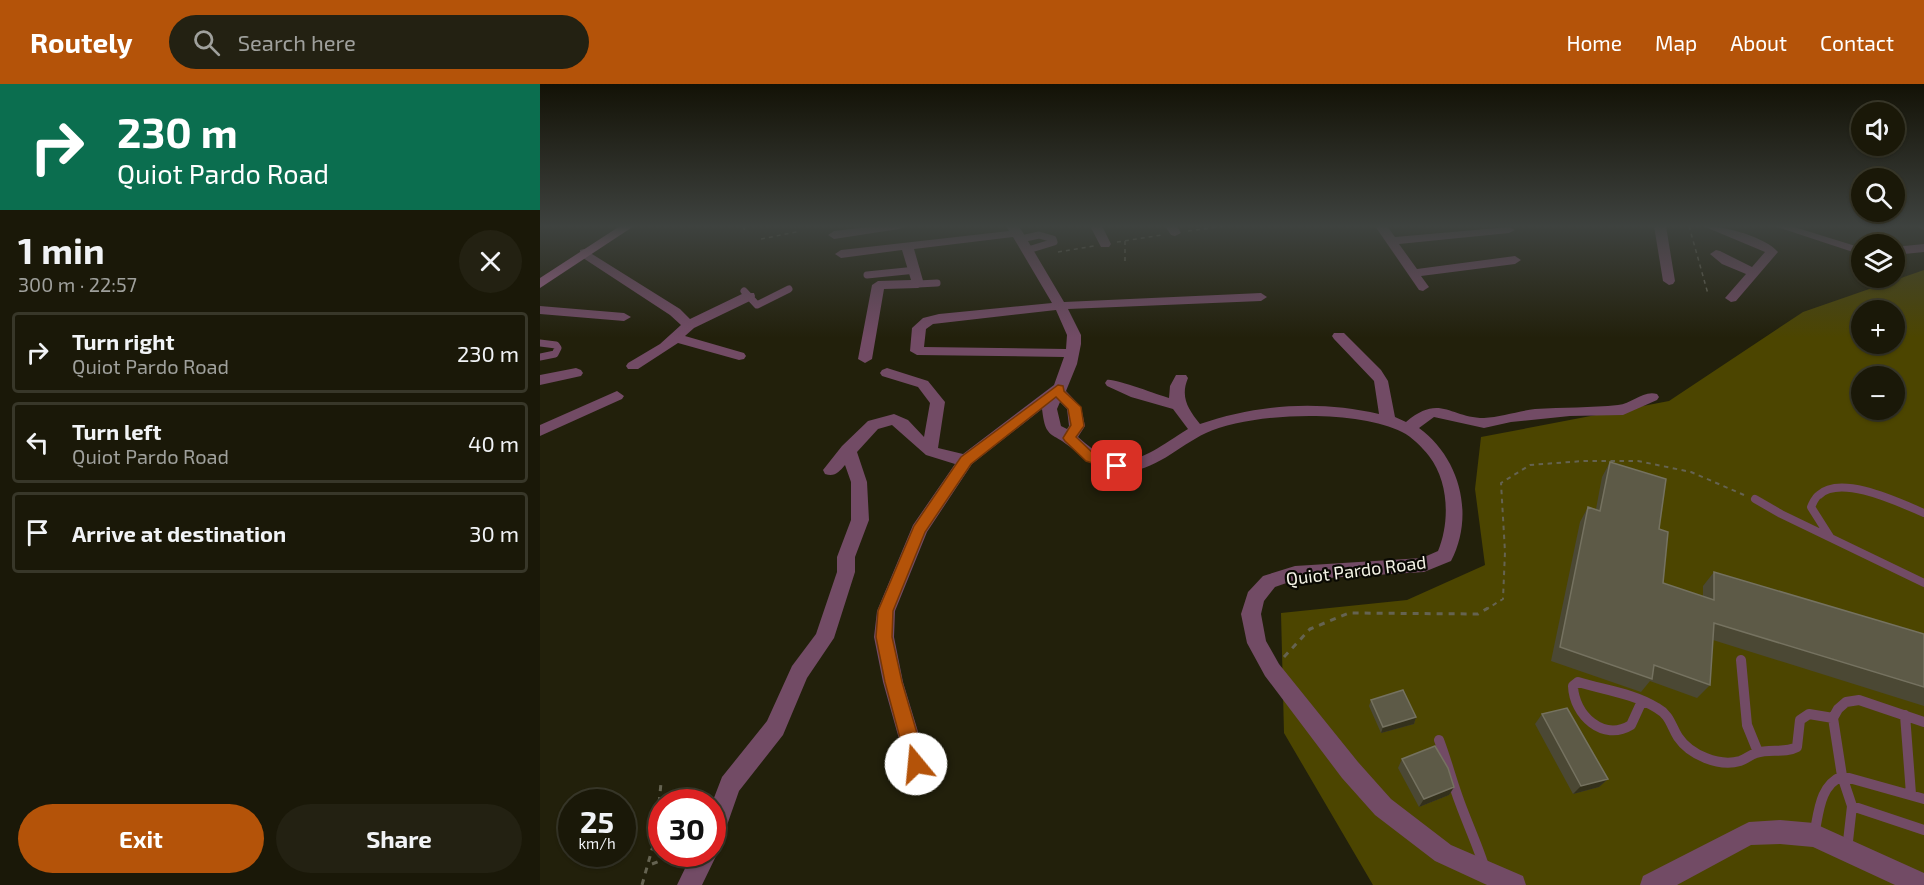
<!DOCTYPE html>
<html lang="en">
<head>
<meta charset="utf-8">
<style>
  body { margin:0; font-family:"Exo 2",sans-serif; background:#232112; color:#f1f3f6; height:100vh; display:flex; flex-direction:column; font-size:22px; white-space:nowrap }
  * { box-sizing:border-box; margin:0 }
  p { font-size:20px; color:#9fa09c }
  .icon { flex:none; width:33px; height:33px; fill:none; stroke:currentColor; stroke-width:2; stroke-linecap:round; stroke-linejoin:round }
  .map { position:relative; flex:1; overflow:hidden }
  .panel { display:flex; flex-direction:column; background:#1a1808; width:540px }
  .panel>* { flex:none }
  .banner { background:#0b6e4f; color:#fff; overflow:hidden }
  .fabs { position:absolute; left:1311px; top:18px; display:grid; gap:12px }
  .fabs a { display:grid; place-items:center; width:54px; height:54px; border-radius:50%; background:#1a1808; box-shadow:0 2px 4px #0004,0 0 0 2px #383729; font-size:30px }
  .speed { position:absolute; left:18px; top:705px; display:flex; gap:12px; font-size:30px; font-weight:700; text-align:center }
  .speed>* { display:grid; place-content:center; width:78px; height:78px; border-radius:50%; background:#1a1808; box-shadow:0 2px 4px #0004,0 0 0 2px #383729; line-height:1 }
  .speed small { font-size:15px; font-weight:400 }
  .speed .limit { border:9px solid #d22; background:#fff; color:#111 }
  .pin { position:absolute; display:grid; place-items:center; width:51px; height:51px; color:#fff; margin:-26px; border-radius:12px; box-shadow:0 3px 9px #0006 }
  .me { position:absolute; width:66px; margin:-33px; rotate:343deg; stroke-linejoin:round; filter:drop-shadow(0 0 4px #0008) }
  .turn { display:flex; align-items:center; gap:21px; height:126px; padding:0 18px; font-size:27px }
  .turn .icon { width:78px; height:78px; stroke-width:2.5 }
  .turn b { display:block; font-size:42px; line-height:51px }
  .round { display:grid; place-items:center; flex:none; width:63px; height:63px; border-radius:32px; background:#232112 }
  .summary { display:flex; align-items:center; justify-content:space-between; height:102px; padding:0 18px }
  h1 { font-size:36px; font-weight:700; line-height:45px }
  .primary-button { display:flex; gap:12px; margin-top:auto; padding:12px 18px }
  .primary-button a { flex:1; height:69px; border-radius:36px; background:#b45309; color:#fff; font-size:24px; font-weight:700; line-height:69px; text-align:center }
  .primary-button a+a { background:#232112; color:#f1f3f6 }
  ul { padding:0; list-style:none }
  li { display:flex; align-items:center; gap:18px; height:81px; margin:0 12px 9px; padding:0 6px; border:3px solid #383729; border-radius:6px }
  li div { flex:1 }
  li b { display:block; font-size:22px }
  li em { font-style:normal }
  header { display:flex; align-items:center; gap:36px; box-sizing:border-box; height:84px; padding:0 30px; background:#b45309; color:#fff }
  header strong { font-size:28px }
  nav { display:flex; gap:33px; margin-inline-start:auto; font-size:21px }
  .search { width:420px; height:54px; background:#232112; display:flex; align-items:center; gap:15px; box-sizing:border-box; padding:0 21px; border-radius:33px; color:#9fa09c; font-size:22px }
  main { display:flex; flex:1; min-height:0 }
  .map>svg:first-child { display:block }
</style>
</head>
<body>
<header>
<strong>Routely</strong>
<div class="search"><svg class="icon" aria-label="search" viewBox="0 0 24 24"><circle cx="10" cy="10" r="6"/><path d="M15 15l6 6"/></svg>Search here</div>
<nav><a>Home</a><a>Map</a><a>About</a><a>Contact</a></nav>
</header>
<main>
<section class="panel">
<div class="banner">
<div class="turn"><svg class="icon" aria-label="right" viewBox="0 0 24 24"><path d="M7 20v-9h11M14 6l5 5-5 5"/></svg><div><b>230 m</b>Quiot Pardo Road</div></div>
</div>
<div class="summary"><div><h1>1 min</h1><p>300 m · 22:57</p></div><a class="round"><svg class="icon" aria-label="close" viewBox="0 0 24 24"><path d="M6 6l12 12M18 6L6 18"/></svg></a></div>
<ul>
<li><svg class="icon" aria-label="right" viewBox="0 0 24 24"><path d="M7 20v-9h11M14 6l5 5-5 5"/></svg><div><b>Turn right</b><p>Quiot Pardo Road</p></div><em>230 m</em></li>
<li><svg class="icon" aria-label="left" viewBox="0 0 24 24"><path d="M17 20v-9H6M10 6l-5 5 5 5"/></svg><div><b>Turn left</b><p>Quiot Pardo Road</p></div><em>40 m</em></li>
<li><svg class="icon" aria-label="arrive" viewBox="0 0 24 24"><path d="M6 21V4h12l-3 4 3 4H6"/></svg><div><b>Arrive at destination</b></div><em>30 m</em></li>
</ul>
<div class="primary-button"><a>Exit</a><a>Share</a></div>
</section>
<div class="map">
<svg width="1384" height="801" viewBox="0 0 1384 801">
  <rect width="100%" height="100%" fill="#22200b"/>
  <path fill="#4c4500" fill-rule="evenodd" d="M 1384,186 L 1384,801 L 833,801 L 744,649 L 741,529 L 867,516 L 945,481 L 935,405 L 941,353 L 1129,317 L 1263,228 ZM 1322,226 L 1354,226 L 1354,260 L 1322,260 ZM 1322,292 L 1354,292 L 1354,326 L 1322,326 Z"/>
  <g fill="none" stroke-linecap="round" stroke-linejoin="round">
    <path stroke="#656351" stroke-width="1.5" stroke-dasharray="4 4" stroke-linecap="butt" d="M 203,142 L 206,149
      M 1149,142 L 1168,210
      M 648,147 L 686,142
      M 221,155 L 256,148 L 255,142
      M 585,157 L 585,177
      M 577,158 L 622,151
      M 518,168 L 554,162"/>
    <path stroke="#656351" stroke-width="2" stroke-dasharray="4.5 4.5" stroke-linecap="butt" d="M 945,526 L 963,515 L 965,468 L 961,399 L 990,381 L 1044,377 L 1098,377 L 1151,388 L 1204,411"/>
    <path stroke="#656351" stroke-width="3" stroke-dasharray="6 6" stroke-linecap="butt" d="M 744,573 L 770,545 L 809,529 L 938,530 L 948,524
      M 112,780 L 137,770
      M 102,801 L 116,751 L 121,699"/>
    <path stroke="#724b65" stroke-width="7" d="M 481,155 L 499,151 L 513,155 L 514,158 L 488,166
      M 327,191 L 376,186
      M 378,200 L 397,199
      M 204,207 L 217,221 L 249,205
      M 0,259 L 16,261 L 18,264 L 15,270 L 0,273"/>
    <path stroke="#724b65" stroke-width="8" d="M 1215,415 L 1241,430 L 1384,499
      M 1290,453 L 1271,423 C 1273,419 1275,413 1279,411 C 1301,390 1360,419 1384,429"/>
    <path stroke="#724b65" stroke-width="10" d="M 1201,576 L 1207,641 L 1218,668
      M 1102,617 L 1091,641 C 1063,658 1034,631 1033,602 L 1038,598 C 1064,606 1093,609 1117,624 C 1130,631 1131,642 1138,653 C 1150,671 1179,683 1200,677 C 1206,675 1210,671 1216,669 C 1230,664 1244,670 1257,663 L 1260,636 L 1269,630 L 1293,634
      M 1365,631 L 1371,710
      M 899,656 C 907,677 912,698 920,719 C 928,741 938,762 945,785
      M 1312,722 L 1302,692 L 1293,634 L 1298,625 L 1306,618 L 1319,616 L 1384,638
      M 1274,751 C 1279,729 1279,702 1302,692 L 1384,715
      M 1307,766 L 1312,722 L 1384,746"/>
    <path fill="#724b65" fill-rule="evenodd" d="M 336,142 L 365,142 L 359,145 L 294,155 L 288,151 L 294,147 Z
      M 466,142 L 478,142 L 482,147 L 524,218 L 721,209 L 727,213 L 721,217 L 528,225 L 541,251 L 541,260 L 537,280 L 526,307 L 541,323 L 545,342 L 538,353 C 584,395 604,372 648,345 L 633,325 L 591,313 L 567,302 L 565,299 L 567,296 C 574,294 618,311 629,314 L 630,302 L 636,291 L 646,291 L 648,294 C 640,313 648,325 660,340 C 717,320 780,316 839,330 L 834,297 L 794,255 L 792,252 L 794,249 L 804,249 L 841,286 L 848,297 L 855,333 L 866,338 C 900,309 910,334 944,334 C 960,333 979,327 995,325 C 1023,323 1051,324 1078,321 C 1092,320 1103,306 1117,310 L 1119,313 L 1117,316 L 1083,331 L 1030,332 L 971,338 L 944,344 L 894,333 L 879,344 C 920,374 935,431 911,477 L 884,488 L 755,496 L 735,503 L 724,517 L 721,530 L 726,557 L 739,580 L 818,678 L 851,715 L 911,761 L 983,792 L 986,801 L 947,801 L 895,777 L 835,731 L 802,694 L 725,592 L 707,559 L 701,530 L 708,508 L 723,492 L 755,482 L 882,474 L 898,467 C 910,438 909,398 889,372 C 882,363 872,353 862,348 C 817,325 712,328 666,349 C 638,362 615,388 581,388 C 556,388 542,371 522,357 C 518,354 511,352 508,347 C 504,342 503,332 502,325 L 432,380 L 387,448 L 355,527 L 354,553 L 363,598 L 392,694 L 389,702 L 381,705 L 373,702 L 370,694 L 343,598 L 334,553 L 337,527 L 373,441 L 415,380 L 386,371 L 352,341 L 338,345 L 317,368 L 327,398 L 329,436 L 315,473 L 315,488 L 294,554 L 267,594 L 243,651 L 199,707 L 180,761 L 174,764 L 177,770 L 162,801 L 137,801 L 152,770 L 172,770 L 172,719 L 182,693 L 227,637 L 252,582 L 276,550 L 297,488 L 297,473 L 311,436 L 311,398 L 305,381 C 299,388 295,393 285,390 L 283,386 L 302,362 L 328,337 L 354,330 L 368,336 L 384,353 L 390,319 L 378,303 L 342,292 L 340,289 L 342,286 L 347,284 L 388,297 L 405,318 L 398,364 L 423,370 L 514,301 L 524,273 L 377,271 L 370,267 L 372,244 L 383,234 L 399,230 L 512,219 L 473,153 L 374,165 L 384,200 L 378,204 L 344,205 L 332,275 L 325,279 L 318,275 L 332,201 L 338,197 L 371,196 L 362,166 L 301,174 L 295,170 L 301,166 L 469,147 ZM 516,226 L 527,251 L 526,265 L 384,263 L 386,245 L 393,240 ZM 520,318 L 527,325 L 529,342 L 527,345 L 521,342 L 517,325 Z
      M 550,142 L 562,142 L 571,160 L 569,163 L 561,163 Z
      M 625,142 L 637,142 L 641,149 L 635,152 L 631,151 Z
      M 835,142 L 847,142 L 855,153 L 969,143 L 975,146 L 969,149 L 859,160 L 877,185 L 975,172 L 981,176 L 975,180 L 881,192 L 889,203 L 883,207 L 879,206 Z
      M 1114,142 L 1126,142 L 1135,197 L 1133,200 L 1129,201 L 1123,197 Z
      M 1163,142 C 1182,141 1226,153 1238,168 L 1196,217 L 1191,218 L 1185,214 L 1206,190 L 1182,180 L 1170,170 L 1176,166 L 1180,167 L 1212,183 L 1225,168 Z
      M 1234,142 L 1251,142 L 1322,164 L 1322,171 Z
      M 1376,142 L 1384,142 L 1384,146 Z
      M 1384,160 L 1384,168 L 1354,171 L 1354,163 Z
      M 44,165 L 140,225 L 150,235 L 204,209 L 214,209 L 215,212 L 214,215 L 154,244 L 145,252 L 204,269 L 206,272 L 204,275 L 199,276 L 138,259 L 98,285 L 88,285 L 86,282 L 88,279 L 120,260 L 141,241 L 130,231 L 40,172 L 40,166 Z
      M 0,222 L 84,229 L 91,233 L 84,237 L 0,230 Z
      M 36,284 L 41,286 L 43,289 L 41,292 L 0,301 L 0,291 Z
      M 77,307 L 84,312 L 82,315 L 0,352 L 0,341 Z
      M 1240,736 L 1274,739 L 1282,743 L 1384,789 L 1384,801 L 1355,801 L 1273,763 L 1240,760 L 1211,761 L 1137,801 L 1100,801 L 1103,792 L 1201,742 L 1209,738 Z"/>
    <path fill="#a1638d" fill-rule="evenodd" d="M 80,142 L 94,142 L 0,204 L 0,194 Z"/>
  </g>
  <path fill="#4b4834" d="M 1070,378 L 1119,445 L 1123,499 L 1163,512 L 1163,502 L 1174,488 L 1384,550 L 1384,622 L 1173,556 L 1170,601 L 1157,614 L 1110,597 L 1101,608 L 1011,577 L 1040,438 L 1048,423 L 1056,425 L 1062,393 Z
    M 831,616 L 876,633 L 874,640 L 841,649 L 829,622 Z
    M 1002,630 L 1068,695 L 1059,703 L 1033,710 L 995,640 Z
    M 862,675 L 914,703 L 909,711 L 879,723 L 858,684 Z"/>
  <path fill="#33301b" d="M 876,633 L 874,640 L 841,649 L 843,643 Z
    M 1068,695 L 1059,703 L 1033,710 L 1041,702 Z
    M 914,703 L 909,711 L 879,723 L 884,715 Z"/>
  <path fill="#5d5a47" stroke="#757260" stroke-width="1.5" d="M 1070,378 L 1126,395 L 1119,445 L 1128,448 L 1123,499 L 1174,516 L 1174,488 L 1384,550 L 1384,603 L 1174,539 L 1170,601 L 1114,581 L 1112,595 L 1020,563 L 1048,423 L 1060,427 Z
    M 863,606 L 876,633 L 843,643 L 831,616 Z
    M 1027,624 L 1068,695 L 1041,702 L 1002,630 Z
    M 895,662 L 908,684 L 914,703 L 884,715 L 862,675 Z"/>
  <linearGradient id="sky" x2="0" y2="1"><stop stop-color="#131206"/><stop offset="0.56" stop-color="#3e423f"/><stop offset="1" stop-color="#3e423f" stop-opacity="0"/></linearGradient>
  <rect width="1384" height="254" fill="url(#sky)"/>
  <path fill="#b45309" stroke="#753606" stroke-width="1.5" d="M 518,301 L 523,302 L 524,307 L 541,323 L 544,342 L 536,353 L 555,371 L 581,379 L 583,382 L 577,387 L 546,377 L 525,357 L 523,354 L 531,341 L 528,325 L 516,313 L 431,380 L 385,448 L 353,527 L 352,553 L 362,598 L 386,680 L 383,686 L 376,688 L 370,686 L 367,680 L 345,598 L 336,553 L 338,527 L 374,442 L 421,373 Z"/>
  <g text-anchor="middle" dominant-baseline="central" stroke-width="4.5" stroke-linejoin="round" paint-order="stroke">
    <g font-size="18" fill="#f5f4e7" stroke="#0a0903">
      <text transform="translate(816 486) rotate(-7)">Quiot Pardo Road</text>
    </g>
  </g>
</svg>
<div class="fabs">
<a><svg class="icon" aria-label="sound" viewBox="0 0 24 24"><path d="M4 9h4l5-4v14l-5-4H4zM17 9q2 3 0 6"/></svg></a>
<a><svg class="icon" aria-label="search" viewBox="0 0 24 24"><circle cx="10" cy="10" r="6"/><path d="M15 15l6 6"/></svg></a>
<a><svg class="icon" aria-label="layers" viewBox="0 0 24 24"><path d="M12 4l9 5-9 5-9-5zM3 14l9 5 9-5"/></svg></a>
<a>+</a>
<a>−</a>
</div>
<div class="speed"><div>25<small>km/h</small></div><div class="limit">30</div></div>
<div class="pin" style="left:577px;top:382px;background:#d93025"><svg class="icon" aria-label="arrive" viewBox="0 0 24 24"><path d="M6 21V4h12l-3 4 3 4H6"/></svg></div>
<svg class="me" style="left:376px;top:680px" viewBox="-20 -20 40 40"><circle r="19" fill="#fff"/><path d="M0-13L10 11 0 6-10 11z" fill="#b45309"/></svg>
</div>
</main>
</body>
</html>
